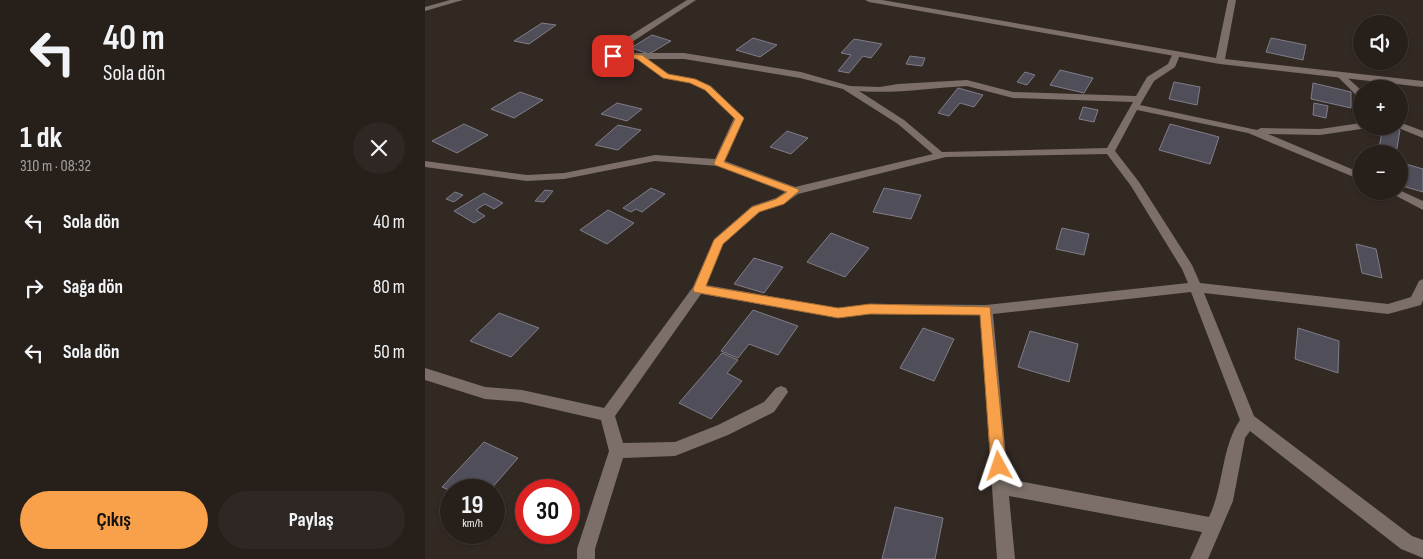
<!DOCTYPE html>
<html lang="tr">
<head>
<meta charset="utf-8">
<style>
  body { margin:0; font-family:"Sofia Sans Condensed",sans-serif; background:#2e2723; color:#f1f3f6; height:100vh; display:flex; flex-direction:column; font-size:19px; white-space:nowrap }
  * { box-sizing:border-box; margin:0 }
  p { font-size:16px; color:#a4a2a2 }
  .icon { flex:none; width:28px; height:28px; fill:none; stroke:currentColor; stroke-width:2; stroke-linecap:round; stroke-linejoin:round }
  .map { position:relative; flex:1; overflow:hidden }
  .sheet { display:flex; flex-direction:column; background:#261f1a; width:425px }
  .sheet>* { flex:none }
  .hud { background:#261f1a; color:#f1f3f6; overflow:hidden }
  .fabs { position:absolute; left:928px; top:15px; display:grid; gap:10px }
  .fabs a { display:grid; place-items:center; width:55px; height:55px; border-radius:50%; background:#261f1a; box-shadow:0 1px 4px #0004,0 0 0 1px #423d39; font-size:25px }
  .speed { position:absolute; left:15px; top:479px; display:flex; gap:10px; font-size:25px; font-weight:700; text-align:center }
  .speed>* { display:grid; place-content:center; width:65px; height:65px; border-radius:50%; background:#261f1a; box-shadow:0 1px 4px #0004,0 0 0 1px #423d39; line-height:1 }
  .speed small { font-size:12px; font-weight:400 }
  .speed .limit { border:8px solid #d22; background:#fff; color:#111 }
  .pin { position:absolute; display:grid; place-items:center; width:42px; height:42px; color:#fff; margin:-21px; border-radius:10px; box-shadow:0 2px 8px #0006 }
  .me { position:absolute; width:55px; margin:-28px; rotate:355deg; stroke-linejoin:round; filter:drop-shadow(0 0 4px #0008) }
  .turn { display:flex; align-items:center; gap:18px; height:105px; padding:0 20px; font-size:22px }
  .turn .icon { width:65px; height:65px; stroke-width:2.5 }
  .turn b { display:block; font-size:35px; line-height:42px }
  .round { display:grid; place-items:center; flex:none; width:52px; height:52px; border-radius:26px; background:#2e2723 }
  .headline { display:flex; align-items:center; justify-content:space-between; height:85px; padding:0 20px }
  h1 { font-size:30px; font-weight:700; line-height:38px }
  .action { display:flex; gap:10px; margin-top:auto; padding:10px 20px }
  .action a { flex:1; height:58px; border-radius:30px; background:#f8a14a; color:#111; font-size:20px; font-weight:700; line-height:58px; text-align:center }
  .action a+a { background:#2e2723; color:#f1f3f6 }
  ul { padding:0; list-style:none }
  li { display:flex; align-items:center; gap:15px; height:65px; padding:0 20px }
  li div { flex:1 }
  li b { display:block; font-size:19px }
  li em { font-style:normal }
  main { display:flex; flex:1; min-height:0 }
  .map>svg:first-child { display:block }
</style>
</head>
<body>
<main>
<section class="sheet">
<div class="hud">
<div class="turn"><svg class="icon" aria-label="left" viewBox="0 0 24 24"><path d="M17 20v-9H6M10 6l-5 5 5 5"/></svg><div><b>40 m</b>Sola dön</div></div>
</div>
<div class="headline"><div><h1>1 dk</h1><p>310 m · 08:32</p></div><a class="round"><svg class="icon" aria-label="close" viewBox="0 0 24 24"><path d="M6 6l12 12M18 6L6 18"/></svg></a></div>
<ul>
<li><svg class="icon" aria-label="left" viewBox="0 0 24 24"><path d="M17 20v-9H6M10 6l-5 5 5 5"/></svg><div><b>Sola dön</b></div><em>40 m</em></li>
<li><svg class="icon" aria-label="right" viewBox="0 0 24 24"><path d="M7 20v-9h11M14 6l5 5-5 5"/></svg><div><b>Sağa dön</b></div><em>80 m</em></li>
<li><svg class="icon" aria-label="left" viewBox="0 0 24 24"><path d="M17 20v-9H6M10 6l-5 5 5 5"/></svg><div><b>Sola dön</b></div><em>50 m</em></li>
</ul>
<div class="action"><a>Çıkış</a><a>Paylaş</a></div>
</section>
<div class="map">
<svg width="998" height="559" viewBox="0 0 998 559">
  <rect width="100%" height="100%" fill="#332923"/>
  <path fill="#504e59" stroke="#807d8a" d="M 117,23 L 131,25 L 104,44 L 89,41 Z
    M 227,35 L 246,41 L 224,54 L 206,48 Z
    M 328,38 L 352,45 L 335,57 L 311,50 Z
    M 846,38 L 881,45 L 878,60 L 841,52 Z
    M 429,39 L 457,44 L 446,58 L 438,56 L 424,73 L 413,71 L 426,55 L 416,53 Z
    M 485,56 L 500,58 L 497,66 L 481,64 Z
    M 191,65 L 198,67 L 184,76 L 177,74 Z
    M 635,70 L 668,78 L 659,93 L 625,85 Z
    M 600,72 L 610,75 L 602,85 L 592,82 Z
    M 749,82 L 775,87 L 772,105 L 744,99 Z
    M 888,83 L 926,92 L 926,108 L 886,99 Z
    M 533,88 L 558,95 L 549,107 L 535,103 L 524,116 L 513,113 Z
    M 95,92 L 118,100 L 89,118 L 66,109 Z
    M 192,103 L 217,109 L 202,121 L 176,114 Z
    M 889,103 L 903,106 L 901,118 L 888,115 Z
    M 658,107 L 673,110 L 669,122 L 654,119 Z
    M 39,124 L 63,135 L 32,153 L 7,141 Z
    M 745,124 L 794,137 L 785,164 L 734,150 Z
    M 193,125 L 216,130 L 193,150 L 170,145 Z
    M 958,126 L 975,130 L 971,154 L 953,154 Z
    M 362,131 L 383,138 L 366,154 L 345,147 Z
    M 974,162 L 998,169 L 998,192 L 974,185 Z
    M 226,188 L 240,194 L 217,212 L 211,209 L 206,212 L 198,208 Z
    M 459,188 L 496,195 L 486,219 L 448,212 Z
    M 120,190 L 128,191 L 119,202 L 110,201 Z
    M 30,192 L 38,195 L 29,202 L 21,199 Z
    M 59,193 L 78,203 L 69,209 L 60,204 L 51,210 L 60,216 L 49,223 L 29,211 Z
    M 183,210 L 209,223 L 182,244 L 155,230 Z
    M 637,228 L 664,234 L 659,255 L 631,249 Z
    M 406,233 L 444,248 L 420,277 L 382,262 Z
    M 931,244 L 951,249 L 957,278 L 937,273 Z
    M 329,258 L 358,267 L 339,293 L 309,284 Z
    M 328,310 L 373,326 L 353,355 L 324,344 L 313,358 L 296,351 Z
    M 74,313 L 114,328 L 86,357 L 45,341 Z
    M 498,328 L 529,339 L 509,381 L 475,368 Z
    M 873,328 L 914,341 L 913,373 L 870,359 Z
    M 605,331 L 653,344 L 644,382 L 593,367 Z
    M 297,353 L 313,360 L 302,373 L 317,381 L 286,419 L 254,403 Z
    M 59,442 L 93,458 L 65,490 L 26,491 L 17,487 Z
    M 101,503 L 101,519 L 91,514 Z
    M 470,507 L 518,518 L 510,559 L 457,559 Z"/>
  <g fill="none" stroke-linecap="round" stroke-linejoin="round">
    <path fill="#7c6f69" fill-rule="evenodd" d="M 262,0 L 271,0 L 201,46 L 195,53 L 259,53 L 376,72 L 425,86 L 455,87 L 473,84 L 542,80 L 588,92 L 711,96 L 722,77 L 743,64 L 748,53 L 751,52 L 755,55 L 750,67 L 729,81 L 715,105 L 832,130 L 836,128 L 895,129 L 936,123 L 936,126 L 941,126 L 936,129 L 895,135 L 843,134 L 936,173 L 936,180 L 823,133 L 712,110 L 690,151 L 714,182 L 767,265 L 775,283 L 963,304 L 986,297 L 994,281 L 998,279 L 998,300 L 996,305 L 963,314 L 779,293 L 829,416 L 987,536 L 998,540 L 998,558 L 976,549 L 825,431 L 820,438 L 808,501 L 783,559 L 765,559 L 777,532 L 584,496 L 590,559 L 572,559 L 555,315 L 445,314 L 413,318 L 276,294 L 190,416 L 198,443 L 250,442 L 293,425 L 339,402 L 351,388 L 356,386 L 361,388 L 363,392 L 349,412 L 303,435 L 255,454 L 250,456 L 198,458 L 170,549 L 170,559 L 152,559 L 152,549 L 184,451 L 176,420 L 97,402 L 60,399 L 0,380 L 0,368 L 60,387 L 97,390 L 179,408 L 268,287 L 289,239 L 327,206 L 351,198 L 360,192 L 293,166 L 230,161 L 139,179 L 102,181 L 0,167 L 0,161 L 102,175 L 139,173 L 230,155 L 290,159 L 309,118 L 280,90 L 265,83 L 238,78 L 212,59 L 188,59 L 184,56 L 195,42 ZM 223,59 L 259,59 L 375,78 L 418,89 L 473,124 L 508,154 L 370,187 L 300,161 L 319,118 L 317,116 L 286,86 L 270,79 L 244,74 ZM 542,86 L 588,98 L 708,102 L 682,148 L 517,152 L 479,120 L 434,91 C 469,94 506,88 542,86 ZM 682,154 L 706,186 L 757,269 L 763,283 L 561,305 L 445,304 L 413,308 L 281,285 L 298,244 L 335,212 L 359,204 L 373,194 L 521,157 ZM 766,292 L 815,420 C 796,448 799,486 784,517 L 583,479 L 568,314 Z
      M 916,72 L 936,90 L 936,98 L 933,97 L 913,77 L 912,75 Z
      M 974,122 L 998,131 L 998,138 L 971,127 L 974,126 Z
      M 974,190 L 998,201 L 998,210 L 962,191 Z"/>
    <path fill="#7c6f69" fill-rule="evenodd" d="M 25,0 L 38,0 L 0,11 L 0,7 Z
      M 440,0 L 457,0 L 791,58 L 803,0 L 811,0 L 800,59 L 998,81 L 998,87 L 795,64 L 444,2 Z"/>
  </g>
  <path fill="#f8a14a" stroke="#a16930" d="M 188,53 L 217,55 L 243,74 L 270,79 L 285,86 L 319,118 L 299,162 L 373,189 L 374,191 L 359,204 L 334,212 L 298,244 L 281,286 L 413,308 L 445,304 L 565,307 L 581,466 L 579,471 L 574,473 L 569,471 L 566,466 L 555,315 L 445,314 L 413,318 L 269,292 L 268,289 L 289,240 L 327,207 L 351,199 L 362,192 L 290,165 L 289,163 L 310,119 L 280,90 L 265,83 L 238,78 L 212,59 L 186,57 L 186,54 Z"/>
</svg>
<div class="fabs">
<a><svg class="icon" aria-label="sound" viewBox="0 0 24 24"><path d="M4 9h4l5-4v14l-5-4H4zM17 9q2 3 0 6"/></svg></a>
<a>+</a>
<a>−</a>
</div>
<div class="speed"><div>19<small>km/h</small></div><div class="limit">30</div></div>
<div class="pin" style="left:188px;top:56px;background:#d93025"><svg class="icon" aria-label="arrive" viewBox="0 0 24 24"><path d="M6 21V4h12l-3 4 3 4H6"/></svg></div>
<svg class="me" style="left:574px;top:466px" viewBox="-20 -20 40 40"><path d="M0-17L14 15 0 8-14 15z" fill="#f8a14a" stroke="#fff" stroke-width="4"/></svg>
</div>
</main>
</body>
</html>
